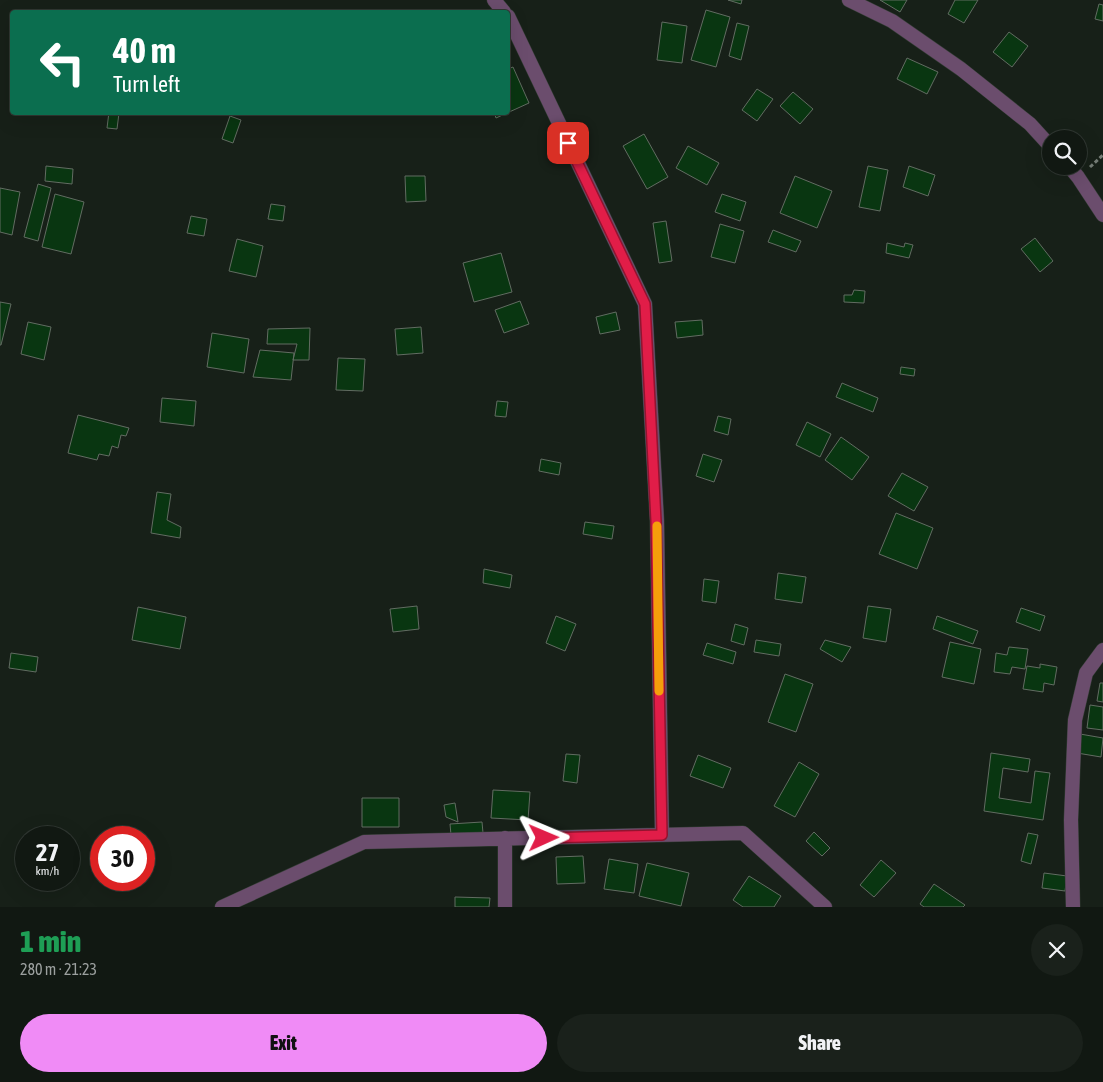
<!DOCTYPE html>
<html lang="en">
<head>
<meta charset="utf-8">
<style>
  body { margin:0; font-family:"Asap Condensed",sans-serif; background:#1a211b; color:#f1f3f6; height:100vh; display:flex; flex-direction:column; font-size:19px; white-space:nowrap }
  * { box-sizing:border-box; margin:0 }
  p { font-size:16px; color:#9ca09f }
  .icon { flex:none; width:28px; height:28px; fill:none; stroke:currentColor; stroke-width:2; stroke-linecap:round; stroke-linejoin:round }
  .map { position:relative; height:907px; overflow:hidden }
  .sheet { display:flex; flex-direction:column; background:#111812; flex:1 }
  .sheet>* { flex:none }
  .guide { position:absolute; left:10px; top:10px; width:500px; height:105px; border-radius:5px; box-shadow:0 5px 20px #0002,0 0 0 1px #303732; background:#0b6e4f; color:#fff; overflow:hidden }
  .controls { position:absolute; left:1042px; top:130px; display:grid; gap:10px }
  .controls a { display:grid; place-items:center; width:45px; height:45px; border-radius:50%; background:#111812; box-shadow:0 5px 20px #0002,0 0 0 1px #303732; font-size:25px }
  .speed { position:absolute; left:15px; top:826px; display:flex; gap:10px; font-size:25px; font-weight:700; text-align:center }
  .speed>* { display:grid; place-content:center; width:65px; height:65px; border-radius:50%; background:#111812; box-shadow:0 5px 20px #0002,0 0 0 1px #303732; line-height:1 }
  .speed small { font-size:12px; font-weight:400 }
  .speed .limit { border:8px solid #d22; background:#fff; color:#111 }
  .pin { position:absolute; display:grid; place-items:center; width:42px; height:42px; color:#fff; margin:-21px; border-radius:10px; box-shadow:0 2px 8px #0006 }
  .me { position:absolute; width:55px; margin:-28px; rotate:89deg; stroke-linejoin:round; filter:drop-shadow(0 0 4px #0008) }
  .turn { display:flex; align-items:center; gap:18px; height:105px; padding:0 20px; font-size:22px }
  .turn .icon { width:65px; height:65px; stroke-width:2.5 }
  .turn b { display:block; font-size:35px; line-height:42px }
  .round { display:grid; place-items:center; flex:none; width:52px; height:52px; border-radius:26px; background:#1a211b }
  .summary { display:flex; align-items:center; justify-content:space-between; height:85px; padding:0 20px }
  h1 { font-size:30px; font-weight:800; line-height:38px; color:#1e9e55 }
  .primary-button { display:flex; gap:10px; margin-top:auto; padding:10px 20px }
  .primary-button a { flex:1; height:58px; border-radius:30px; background:#f08bf6; color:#111; font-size:20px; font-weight:800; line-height:58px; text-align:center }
  .primary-button a+a { background:#1a211b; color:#f1f3f6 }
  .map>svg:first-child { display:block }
</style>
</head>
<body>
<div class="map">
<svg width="1103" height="907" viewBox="0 0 1103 907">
  <rect width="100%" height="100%" fill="#172018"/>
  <path fill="#093611" stroke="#626c62" d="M 728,0 L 742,0 L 741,4 Z
    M 880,0 L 907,0 L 900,12 Z
    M 955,0 L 978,0 L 964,23 L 948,14 Z
    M 1099,4 L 1103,5 L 1103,21 L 1095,19 Z
    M 706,10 L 730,17 L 716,67 L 691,60 Z
    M 662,22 L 687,26 L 682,63 L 657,60 Z
    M 737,23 L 749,26 L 741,60 L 729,56 Z
    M 1009,32 L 1028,46 L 1012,67 L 993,52 Z
    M 907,58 L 938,72 L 927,94 L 897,79 Z
    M 513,67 L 529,103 L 496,118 L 494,112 L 508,112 L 508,69 Z
    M 757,89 L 773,99 L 757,121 L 742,110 Z
    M 793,92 L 813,109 L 800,124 L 780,106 Z
    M 109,112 L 119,113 L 117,129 L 107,128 Z
    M 230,116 L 241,120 L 233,143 L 222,139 Z
    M 644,134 L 668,177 L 647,189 L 623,146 Z
    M 688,146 L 719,163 L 707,185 L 676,168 Z
    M 46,166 L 73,169 L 72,184 L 45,181 Z
    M 868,166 L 888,170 L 880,211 L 859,207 Z
    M 909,166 L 935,175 L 928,196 L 903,187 Z
    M 405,176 L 425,176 L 426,201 L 406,202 Z
    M 795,176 L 832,191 L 817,228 L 780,213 Z
    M 38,184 L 51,188 L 38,241 L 24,237 Z
    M 0,188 L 20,192 L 12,235 L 0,232 Z
    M 55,194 L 84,202 L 71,254 L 42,247 Z
    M 722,194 L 746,202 L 740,221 L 715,212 Z
    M 271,204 L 285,206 L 283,221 L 268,219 Z
    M 191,216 L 207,219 L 204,236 L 187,233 Z
    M 666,221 L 672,261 L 659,263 L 653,223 Z
    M 720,224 L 744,231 L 735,263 L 711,257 Z
    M 773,230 L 801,241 L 796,252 L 768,242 Z
    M 1035,238 L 1053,261 L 1040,272 L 1021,249 Z
    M 237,239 L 263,246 L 256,277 L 229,271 Z
    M 887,243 L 904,247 L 905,243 L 913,245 L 909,258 L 886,253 Z
    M 501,253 L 512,292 L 474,302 L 463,263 Z
    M 854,290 L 865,291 L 864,303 L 844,302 L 844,295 L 852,295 Z
    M 520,301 L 529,324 L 504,333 L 495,310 Z
    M 0,302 L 11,304 L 1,345 L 0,345 Z
    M 616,312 L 620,330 L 600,334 L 596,317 Z
    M 702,320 L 703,335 L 677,338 L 675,322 Z
    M 28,322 L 51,327 L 44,360 L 21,354 Z
    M 421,327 L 423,353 L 397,355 L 395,329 Z
    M 310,328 L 309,360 L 293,360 L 297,344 L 267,344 L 268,329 Z
    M 212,333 L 249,339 L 244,373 L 207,367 Z
    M 260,350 L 294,353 L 291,380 L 253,377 Z
    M 338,358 L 365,359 L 363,391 L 336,390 Z
    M 901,367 L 915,369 L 914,376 L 900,374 Z
    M 842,383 L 878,398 L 873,412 L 836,397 Z
    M 162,398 L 196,401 L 194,426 L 160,422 Z
    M 497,401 L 508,402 L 506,417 L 495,416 Z
    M 78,415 L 129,428 L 126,436 L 121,435 L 118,448 L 112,446 L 109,456 L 99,454 L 97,460 L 68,453 Z
    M 718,416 L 731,419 L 728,435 L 714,431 Z
    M 807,422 L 831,434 L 820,457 L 796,445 Z
    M 841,437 L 869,457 L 852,480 L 825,460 Z
    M 703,454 L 722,460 L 714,482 L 696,476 Z
    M 541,459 L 561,463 L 559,475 L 539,471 Z
    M 902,473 L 928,487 L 914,511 L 888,496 Z
    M 157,492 L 171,494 L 167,520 L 181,527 L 180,538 L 151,533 Z
    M 896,513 L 933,528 L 917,569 L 879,554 Z
    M 585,522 L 614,526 L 612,539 L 583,534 Z
    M 484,569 L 512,575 L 510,588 L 483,583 Z
    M 778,573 L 806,577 L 802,603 L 775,599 Z
    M 704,579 L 719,581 L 716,603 L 702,601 Z
    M 417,606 L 419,629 L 393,632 L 390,609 Z
    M 868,606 L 891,609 L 886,642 L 863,638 Z
    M 138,607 L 186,617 L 180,649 L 132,640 Z
    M 1021,608 L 1045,616 L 1040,631 L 1016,622 Z
    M 556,616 L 576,624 L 565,651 L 546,643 Z
    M 937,616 L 978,631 L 973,644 L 933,629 Z
    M 735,624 L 748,628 L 744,645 L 731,641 Z
    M 756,640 L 781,644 L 779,656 L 754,652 Z
    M 825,640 L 851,647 L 842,662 L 820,649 Z
    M 950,642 L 981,649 L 974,684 L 942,677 Z
    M 707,643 L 736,652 L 733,664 L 703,655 Z
    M 1009,647 L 1028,649 L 1025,669 L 1012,667 L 1010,674 L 994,672 L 996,653 L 1007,655 Z
    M 11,653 L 38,657 L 36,672 L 9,668 Z
    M 1040,664 L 1057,667 L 1054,685 L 1044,683 L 1043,692 L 1023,689 L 1027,666 L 1040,668 Z
    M 785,674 L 813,684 L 796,732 L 768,722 Z
    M 1100,683 L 1103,683 L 1103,702 L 1097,701 Z
    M 1090,705 L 1103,707 L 1103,730 L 1087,728 Z
    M 1080,734 L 1103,738 L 1101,757 L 1077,753 Z
    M 991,753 L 1030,759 L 1028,772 L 1003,768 L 999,798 L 1031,803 L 1035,771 L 1050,773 L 1043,820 L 984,811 Z
    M 566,754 L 580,755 L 577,783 L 563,781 Z
    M 698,755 L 731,768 L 723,788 L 690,776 Z
    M 799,762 L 819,774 L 795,817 L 774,806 Z
    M 493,790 L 530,792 L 528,820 L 491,818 Z
    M 362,798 L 399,798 L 399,827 L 362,827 Z
    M 455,803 L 458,822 L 446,817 L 444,805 Z
    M 482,822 L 483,833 L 451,835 L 450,824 Z
    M 814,832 L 830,848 L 822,856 L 806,841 Z
    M 1028,833 L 1038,835 L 1031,864 L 1021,861 Z
    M 583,856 L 585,883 L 557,884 L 556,857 Z
    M 609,859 L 638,864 L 634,893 L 604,889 Z
    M 881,860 L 896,873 L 874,897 L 860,885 Z
    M 647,863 L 689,873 L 681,906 L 639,896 Z
    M 1044,873 L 1067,876 L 1065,891 L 1042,888 Z
    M 749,876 L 781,896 L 774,907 L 743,907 L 733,900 Z
    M 934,884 L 965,905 L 963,907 L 924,907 L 920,904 Z
    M 455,897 L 490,898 L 489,907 L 455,907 Z"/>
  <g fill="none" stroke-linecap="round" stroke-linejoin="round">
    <defs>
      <path id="minor" d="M 494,0 L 504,12
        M 849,0 L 892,21 L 961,69 L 1030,124 L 1051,147
        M 508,16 L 645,304 L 657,521 L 662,835
        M 1069,166 L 1078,177 L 1103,215
        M 222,907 L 364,842 L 743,833 L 825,907
        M 505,907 L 505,838
        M 1073,907 L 1071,820 L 1075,720 L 1086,673 L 1103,650"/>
    </defs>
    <use href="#minor" stroke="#343d35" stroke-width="15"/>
    <path stroke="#757d76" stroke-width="3" stroke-dasharray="4 2.5" stroke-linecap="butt" d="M 1090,167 L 1103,155"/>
    <use href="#minor" stroke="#6b4d6d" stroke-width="14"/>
  </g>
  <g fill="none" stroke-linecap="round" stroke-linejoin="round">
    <defs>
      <path id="route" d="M 544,838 L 662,835 L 656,521 L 645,304 L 568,143"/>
    </defs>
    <use href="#route" stroke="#92132f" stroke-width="12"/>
    <use href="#route" stroke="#e11d48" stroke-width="9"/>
    <path stroke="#f59e0b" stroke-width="9" d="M 657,526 L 659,691"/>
  </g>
</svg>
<div class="controls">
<a><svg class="icon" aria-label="search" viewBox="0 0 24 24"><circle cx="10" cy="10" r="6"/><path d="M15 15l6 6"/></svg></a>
</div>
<div class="speed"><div>27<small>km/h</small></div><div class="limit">30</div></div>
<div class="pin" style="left:568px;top:143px;background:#d93025"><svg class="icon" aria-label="arrive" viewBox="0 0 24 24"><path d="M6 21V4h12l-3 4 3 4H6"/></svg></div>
<svg class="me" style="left:544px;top:838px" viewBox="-20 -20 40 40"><path d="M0-17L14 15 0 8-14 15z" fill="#e11d48" stroke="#fff" stroke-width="4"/></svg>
<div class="guide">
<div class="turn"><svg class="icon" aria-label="left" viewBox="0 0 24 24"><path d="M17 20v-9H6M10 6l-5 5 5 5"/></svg><div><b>40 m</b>Turn left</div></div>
</div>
</div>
<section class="sheet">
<div class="summary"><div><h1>1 min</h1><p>280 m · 21:23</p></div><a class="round"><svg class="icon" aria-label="close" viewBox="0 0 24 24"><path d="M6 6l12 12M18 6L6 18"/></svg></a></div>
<div class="primary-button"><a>Exit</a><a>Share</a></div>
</section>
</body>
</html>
